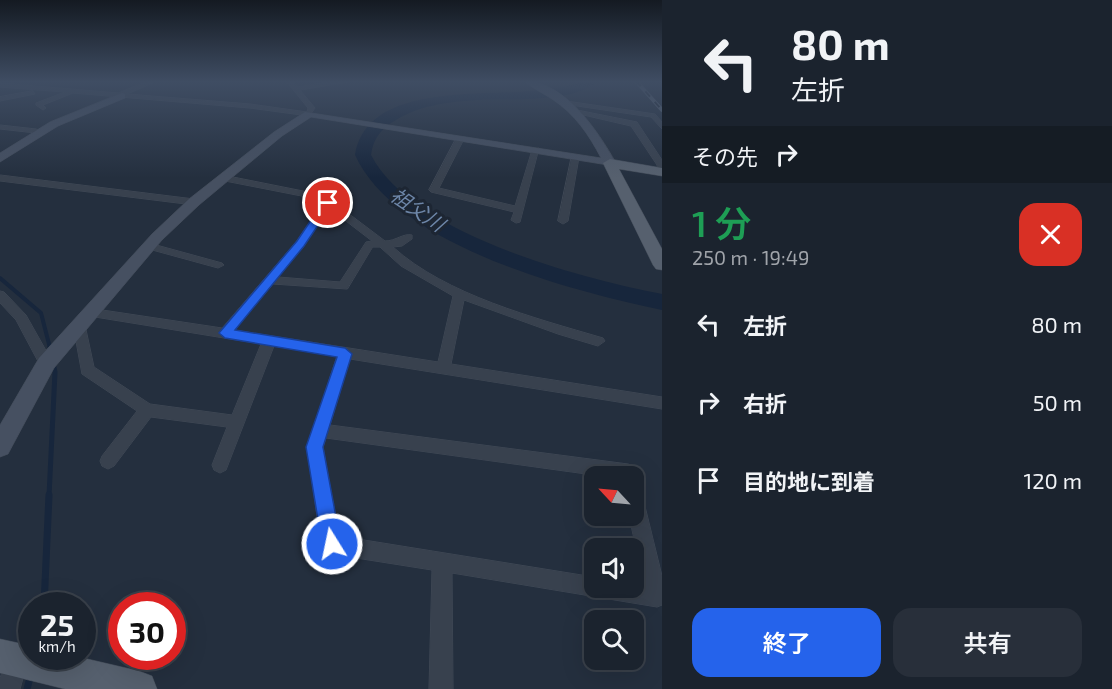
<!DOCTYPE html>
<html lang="ja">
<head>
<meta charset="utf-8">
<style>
  body { margin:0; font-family:"Exo 2","Noto Sans JP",sans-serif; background:#282f3a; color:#f1f3f6; height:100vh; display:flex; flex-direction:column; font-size:22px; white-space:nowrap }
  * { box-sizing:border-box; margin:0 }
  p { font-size:20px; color:#a0a4aa }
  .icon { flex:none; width:33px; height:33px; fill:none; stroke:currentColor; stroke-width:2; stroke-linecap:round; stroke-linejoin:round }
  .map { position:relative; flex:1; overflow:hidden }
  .side { display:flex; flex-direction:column; background:#1b232e; width:450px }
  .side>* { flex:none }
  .hud { background:#1b232e; color:#f1f3f6; overflow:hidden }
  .needle { width:39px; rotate:296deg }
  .controls { position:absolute; left:584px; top:466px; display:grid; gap:12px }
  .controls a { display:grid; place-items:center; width:60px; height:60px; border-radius:12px; background:#1b232e; box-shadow:0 6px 24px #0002,0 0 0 2px #39404a; font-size:30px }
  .speed { position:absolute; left:18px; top:592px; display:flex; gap:12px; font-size:30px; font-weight:700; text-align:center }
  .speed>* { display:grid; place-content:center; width:78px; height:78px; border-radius:50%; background:#1b232e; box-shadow:0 6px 24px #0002,0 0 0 2px #39404a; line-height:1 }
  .speed small { font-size:15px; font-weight:400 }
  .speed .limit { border:9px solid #d22; background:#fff; color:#111 }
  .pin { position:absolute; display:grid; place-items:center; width:51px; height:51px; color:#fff; margin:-26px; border:3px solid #fff; border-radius:50%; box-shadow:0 2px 6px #0007 }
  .me { position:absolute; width:66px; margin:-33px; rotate:350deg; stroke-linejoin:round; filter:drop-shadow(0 0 4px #0008) }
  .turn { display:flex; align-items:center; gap:21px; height:126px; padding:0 30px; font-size:27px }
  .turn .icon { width:78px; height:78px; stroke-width:2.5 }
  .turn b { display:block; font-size:42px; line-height:51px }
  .then { display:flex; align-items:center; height:57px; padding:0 30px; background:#0003; gap:12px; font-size:22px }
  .round { display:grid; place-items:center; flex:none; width:63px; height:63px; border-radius:18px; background:#282f3a }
  .head { display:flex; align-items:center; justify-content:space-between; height:102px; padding:0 30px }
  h1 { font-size:36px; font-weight:600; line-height:45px; color:#1e9e55 }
  .cta { display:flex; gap:12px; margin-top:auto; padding:12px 30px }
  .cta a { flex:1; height:69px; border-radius:18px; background:#2563eb; color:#fff; font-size:24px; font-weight:600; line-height:69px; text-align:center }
  .cta a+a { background:#282f3a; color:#f1f3f6 }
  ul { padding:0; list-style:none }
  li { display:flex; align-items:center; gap:18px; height:78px; padding:0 30px }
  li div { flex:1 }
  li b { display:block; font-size:22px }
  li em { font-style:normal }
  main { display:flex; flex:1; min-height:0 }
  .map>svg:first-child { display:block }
</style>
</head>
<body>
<main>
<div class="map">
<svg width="662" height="689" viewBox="0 0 662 689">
  <rect width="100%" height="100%" fill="#242f3e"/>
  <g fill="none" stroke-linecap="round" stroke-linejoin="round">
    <path stroke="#17263c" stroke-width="4" d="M 0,278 L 41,313 L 50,348"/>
    <path stroke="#17263c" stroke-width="5" d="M 50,347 L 51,352
      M 49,496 L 55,372 L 53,363"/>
    <path stroke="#17263c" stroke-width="7" d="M 44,606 L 49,495
      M 27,689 L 31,674"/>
    <path fill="#17263c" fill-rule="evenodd" d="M 582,81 L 597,81 C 575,104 506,98 476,100 C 449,102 420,105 396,120 C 382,128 373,138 371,155 C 412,234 579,278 662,294 L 662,310 C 571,291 397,246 355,155 C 370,68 526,107 582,81 Z"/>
    <defs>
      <path id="street" d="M 148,81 L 157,81 L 127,94 L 250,104 L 307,112 L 308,108 L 286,81 L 293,81 L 297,87 L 336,81 L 354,81 L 300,90 L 315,108 L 309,116 L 250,108 L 73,93 L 43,105 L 46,108 L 43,110 L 36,105 L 36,103 L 65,92 L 0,87 L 0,83 L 118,93 Z
        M 33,91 L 35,94 L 0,101 L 0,97 Z
        M 566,101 L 655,114 L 662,122 L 662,129 L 651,117 L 564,104 Z
        M 577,110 L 637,122 L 662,160 L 662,174 L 658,171 L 657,165 L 631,126 L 575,113 Z
        M 0,125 L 36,129 L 40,131 L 36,133 L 0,129 Z
        M 457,137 L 464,139 L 439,188 L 515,206 L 532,150 L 539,148 L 520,222 L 516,223 L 511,220 L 514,212 L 431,192 L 429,190 Z
        M 572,155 L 579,157 L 568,221 L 563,224 L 558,221 Z
        M 0,175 L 194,199 L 199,202 L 194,205 L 0,181 Z
        M 223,175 L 328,196 L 332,201 L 385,241 C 396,241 403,233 412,235 L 412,239 L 402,246 L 393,247 C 446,295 535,318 603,338 L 605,341 L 598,346 L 558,334 L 464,300 L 451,364 L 662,397 L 662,409 L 350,359 L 330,425 L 628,464 L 634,466 L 638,477 L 633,483 L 633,477 L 608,477 L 326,438 L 323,447 L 339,536 L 594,577 L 594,588 L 633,588 L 633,583 L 644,585 L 629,516 L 633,516 L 633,486 L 639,488 L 642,494 L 662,576 L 662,605 L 657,607 L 452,573 L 453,689 L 429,689 L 432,570 L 331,554 L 324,551 L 321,544 L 307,447 L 337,356 L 274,346 L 226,470 L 220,473 L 214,470 L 212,465 L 227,427 L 151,417 L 114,466 L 108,469 L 102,466 L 100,461 L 102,456 L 137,411 L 82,374 L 73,325 L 74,322 L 84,322 L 85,325 L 94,367 L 150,404 L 232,415 L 261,344 L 89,316 L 85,315 L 83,312 L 85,309 L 89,308 L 222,328 L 296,242 L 323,203 L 322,200 L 220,180 L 219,178 ZM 329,208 L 372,241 L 366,242 L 340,282 L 278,277 L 304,246 ZM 373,247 L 380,247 L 401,266 L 453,296 L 438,362 L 234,330 L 273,284 L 347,289 Z
        M 149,243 L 222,263 L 224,265 L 218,268 L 145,248 L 145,244 Z
        M 0,291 L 4,292 L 26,315 L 53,363 L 51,367 L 41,367 L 16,320 L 0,303 Z
        M 17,649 L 25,652 L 28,660 L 20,689 L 0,689 L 0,678 L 9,652 Z"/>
      <path id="secondary" d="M 524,81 C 565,81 598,131 616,163 L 614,166 L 311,117 L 282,136 L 199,205 L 162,240 L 54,368 L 8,454 L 0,457 L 0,425 L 39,358 L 152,234 L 189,199 L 274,132 L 305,112 L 601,158 C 589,135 575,114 552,99 C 543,93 532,88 524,81 Z
        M 122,93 L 125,94 L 125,98 L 58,126 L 0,162 L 0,153 L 50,122 Z"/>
      <path id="primary" d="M 610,159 L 662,168 L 662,176 L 619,169 L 662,249 L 662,270 L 656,269 L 653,265 L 603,163 Z
        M 0,639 L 32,646 L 32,657 L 79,657 L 139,671 L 152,676 L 157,689 L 65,689 L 0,673 Z"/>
    </defs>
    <use href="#street" stroke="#414a57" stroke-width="1"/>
    <use href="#secondary" stroke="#414a57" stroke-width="1"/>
    <use href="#primary" stroke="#414a57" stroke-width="1"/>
    <use href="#street" fill="#38414e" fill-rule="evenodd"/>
    <use href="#secondary" fill="#465061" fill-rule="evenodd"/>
    <use href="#primary" fill="#56606e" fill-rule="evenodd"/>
    <defs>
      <path id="rail" d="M 636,81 L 662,110"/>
    </defs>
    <use href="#rail" stroke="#5a6575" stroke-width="4"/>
    <use href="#rail" stroke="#1d2633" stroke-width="2" stroke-dasharray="7" stroke-linecap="butt"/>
  </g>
  <linearGradient id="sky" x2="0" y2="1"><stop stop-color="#141a22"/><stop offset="0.46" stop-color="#3f4d63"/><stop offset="1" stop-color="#3f4d63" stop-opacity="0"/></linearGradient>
  <rect width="662" height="178" fill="url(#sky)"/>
  <path fill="#2563eb" stroke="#184099" stroke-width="1.5" d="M 328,200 L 333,203 L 304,246 L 235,330 L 345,348 L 352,354 L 323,447 L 341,544 L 338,551 L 332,554 L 325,551 L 322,544 L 306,447 L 337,357 L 225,338 L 219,333 L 297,241 L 324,201 Z"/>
  <g text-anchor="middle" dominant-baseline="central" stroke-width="6" stroke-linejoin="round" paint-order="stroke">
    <g font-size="20" font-style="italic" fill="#6d86a8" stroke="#1d2633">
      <text transform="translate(418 209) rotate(34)">祖父川</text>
    </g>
  </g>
</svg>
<div class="controls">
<a><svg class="needle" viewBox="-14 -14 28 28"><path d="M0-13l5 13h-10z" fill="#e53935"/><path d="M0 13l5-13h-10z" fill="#a0a4aa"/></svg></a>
<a><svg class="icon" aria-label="sound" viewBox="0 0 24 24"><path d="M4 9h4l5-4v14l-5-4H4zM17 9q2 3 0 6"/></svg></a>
<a><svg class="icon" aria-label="search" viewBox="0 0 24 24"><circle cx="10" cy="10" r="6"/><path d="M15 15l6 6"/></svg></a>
</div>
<div class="speed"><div>25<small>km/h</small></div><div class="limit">30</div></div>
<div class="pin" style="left:328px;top:203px;background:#d93025"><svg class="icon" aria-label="arrive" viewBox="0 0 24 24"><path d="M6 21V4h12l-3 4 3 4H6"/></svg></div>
<svg class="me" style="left:332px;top:544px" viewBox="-20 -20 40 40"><circle r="17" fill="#2563eb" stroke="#fff" stroke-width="3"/><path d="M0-11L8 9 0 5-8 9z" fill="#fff"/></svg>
</div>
<section class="side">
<div class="hud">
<div class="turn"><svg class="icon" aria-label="left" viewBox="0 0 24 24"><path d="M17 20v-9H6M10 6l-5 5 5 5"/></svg><div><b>80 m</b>左折</div></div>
<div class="then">その先<svg class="icon" aria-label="right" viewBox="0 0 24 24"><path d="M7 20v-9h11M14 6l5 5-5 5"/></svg></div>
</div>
<div class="head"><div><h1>1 分</h1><p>250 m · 19:49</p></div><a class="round" style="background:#d93025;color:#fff"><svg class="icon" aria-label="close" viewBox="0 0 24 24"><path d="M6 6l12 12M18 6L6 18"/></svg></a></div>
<ul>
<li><svg class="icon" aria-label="left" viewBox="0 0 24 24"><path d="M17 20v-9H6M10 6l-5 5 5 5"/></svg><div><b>左折</b></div><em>80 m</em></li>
<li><svg class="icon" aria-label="right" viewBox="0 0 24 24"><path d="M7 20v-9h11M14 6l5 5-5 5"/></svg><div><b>右折</b></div><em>50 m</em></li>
<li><svg class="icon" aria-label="arrive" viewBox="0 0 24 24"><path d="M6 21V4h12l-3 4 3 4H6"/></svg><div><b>目的地に到着</b></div><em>120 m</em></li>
</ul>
<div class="cta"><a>終了</a><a>共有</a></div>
</section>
</main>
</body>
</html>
